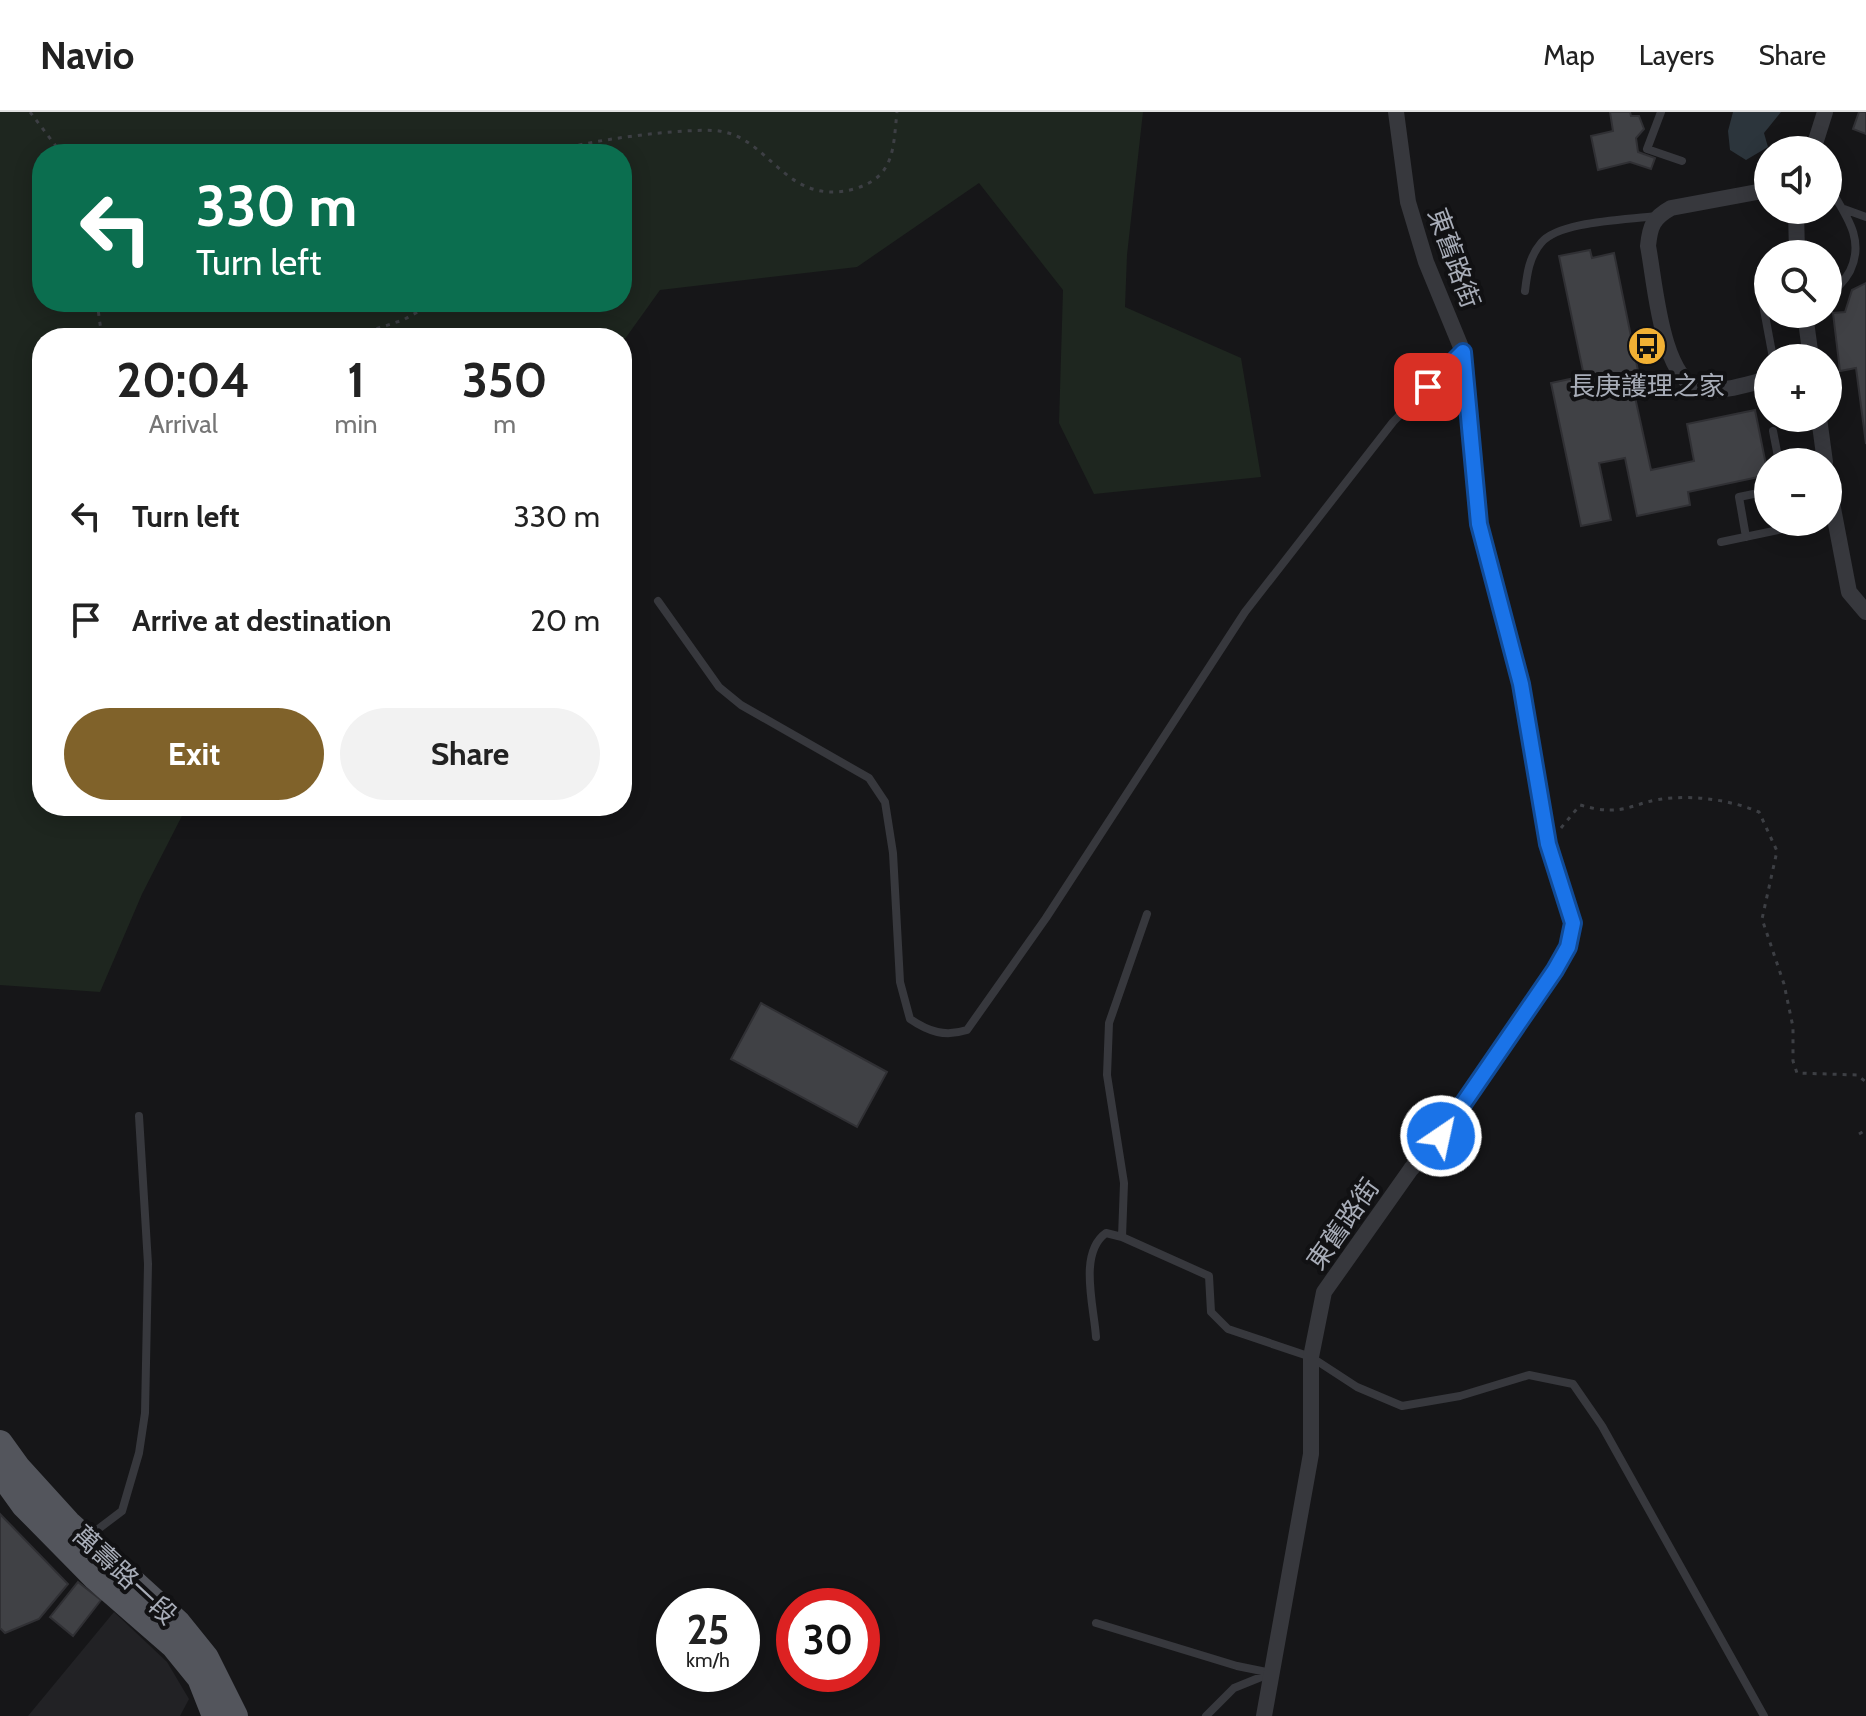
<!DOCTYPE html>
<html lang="en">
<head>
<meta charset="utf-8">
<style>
  body { margin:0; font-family:Cabin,"Noto Sans TC",sans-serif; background:#f2f2f2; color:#222; height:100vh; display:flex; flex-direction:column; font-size:30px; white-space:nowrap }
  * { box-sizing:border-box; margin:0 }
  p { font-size:26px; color:#767676 }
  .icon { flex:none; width:44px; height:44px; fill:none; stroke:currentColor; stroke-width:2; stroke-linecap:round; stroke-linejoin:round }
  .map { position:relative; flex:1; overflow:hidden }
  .details { position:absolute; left:32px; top:216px; width:600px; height:488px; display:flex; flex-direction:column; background:#fff; border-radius:32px; box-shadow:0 4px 20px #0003 }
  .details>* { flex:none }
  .hud { position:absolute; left:32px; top:32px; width:600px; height:168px; border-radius:32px; box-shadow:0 4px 20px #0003; background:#0b6e4f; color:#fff; overflow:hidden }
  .controls { position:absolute; left:1754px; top:24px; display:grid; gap:16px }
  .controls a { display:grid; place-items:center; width:88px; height:88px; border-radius:50%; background:#fff; box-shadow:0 4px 20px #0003; font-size:40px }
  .speed { position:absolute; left:656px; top:1476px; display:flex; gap:16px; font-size:40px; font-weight:700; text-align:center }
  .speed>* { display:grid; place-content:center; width:104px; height:104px; border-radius:50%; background:#fff; box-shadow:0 4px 20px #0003; line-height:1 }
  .speed small { font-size:20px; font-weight:400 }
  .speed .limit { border:12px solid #d22; background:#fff; color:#111 }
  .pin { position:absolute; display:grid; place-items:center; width:68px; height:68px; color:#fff; margin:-34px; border-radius:16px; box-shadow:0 4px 12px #0006 }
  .me { position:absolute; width:88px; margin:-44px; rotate:34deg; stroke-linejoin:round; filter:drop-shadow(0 0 6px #0008) }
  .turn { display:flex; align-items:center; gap:28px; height:168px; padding:0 32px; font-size:36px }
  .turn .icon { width:104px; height:104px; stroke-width:2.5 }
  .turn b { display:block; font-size:56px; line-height:68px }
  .eta { display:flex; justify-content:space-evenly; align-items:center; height:136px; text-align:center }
  .eta b { font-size:48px; font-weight:800; line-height:56px }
  .action { display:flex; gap:16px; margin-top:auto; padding:16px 32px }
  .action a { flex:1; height:92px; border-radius:48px; background:#80622a; color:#fff; font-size:32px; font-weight:800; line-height:92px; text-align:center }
  .action a+a { background:#f2f2f2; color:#222 }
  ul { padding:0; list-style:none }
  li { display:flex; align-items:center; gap:24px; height:104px; padding:0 32px }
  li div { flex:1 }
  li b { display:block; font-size:30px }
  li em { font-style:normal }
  header { display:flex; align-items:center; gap:48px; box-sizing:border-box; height:112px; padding:0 40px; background:#fff; border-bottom:2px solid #e0e0e0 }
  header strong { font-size:38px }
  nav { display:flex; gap:44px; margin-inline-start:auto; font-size:28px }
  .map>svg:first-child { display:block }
</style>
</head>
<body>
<header>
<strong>Navio</strong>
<nav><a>Map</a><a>Layers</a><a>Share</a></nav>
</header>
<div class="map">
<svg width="1866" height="1604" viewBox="0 0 1866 1604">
  <rect width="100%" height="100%" fill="#161618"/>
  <path fill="#222225" d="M 114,1500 L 167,1550 L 189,1587 L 180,1604 L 28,1604 Z"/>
  <path fill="#1e261f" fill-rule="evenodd" d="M 0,0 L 1143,0 L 1127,143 L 1125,195 L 1241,246 L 1261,365 L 1094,382 L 1059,311 L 1063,178 L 979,71 L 857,155 L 660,178 L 622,231 L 622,226 L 42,226 L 42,694 L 187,694 L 142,782 L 100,880 L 0,873 ZM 42,42 L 622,42 L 622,190 L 42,190 Z"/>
  <path fill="#2c353c" d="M 1733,0 L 1781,0 L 1764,21 L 1768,35 L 1746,48 L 1730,38 L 1728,19 Z"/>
  <path fill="#404145" stroke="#303034" stroke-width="2" d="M 1610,0 L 1630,0 L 1631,4 L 1639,4 L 1644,17 L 1636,26 L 1638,40 L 1655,46 L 1651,57 L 1630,50 L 1598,58 L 1591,24 L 1613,19 Z
    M 1859,0 L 1866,0 L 1866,22 L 1853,17 Z
    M 1590,138 L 1592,146 L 1614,141 L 1643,283 L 1635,285 L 1651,358 L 1694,349 L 1687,312 L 1755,298 L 1768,363 L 1688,380 L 1690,393 L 1637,404 L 1625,346 L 1599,351 L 1611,408 L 1581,414 L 1551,271 L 1584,264 L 1559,144 Z
    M 1866,171 L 1866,332 L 1856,256 L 1840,259 L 1833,201 L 1845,200 L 1852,178 Z
    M 761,891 L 887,960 L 857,1015 L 731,947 Z
    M 0,1402 L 68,1472 L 39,1507 L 5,1521 L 0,1516 Z
    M 78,1470 L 101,1488 L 73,1524 L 50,1505 Z"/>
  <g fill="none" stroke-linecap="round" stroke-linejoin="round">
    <path stroke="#3d3f44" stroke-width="3" stroke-dasharray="4 6" stroke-linecap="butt" d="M 30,0 L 62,42
      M 550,42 C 573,29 691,15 719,19 C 771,26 785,95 854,77 C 895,65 893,37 897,0
      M 97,190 L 102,226
      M 348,226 L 403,208 L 436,190
      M 1561,716 L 1580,693 C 1628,707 1632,688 1672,686 C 1701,684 1733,689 1759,700 L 1777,739 L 1762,807 L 1784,872 L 1793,915 L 1793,949 L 1797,961 L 1857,963 L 1866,970
      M 1859,1022 L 1866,1018"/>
    <path stroke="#37383d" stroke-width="8" d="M 1661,0 L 1647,37 L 1682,49
      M 1828,73 C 1844,101 1866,126 1850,159 C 1845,168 1837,177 1828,181
      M 1844,97 L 1866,105
      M 1759,171 L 1773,246
      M 1525,179 C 1527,162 1529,145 1541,131 C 1559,109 1627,108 1656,104
      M 1773,319 L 1779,350
      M 1746,425 L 1739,385 L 1768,379
      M 1721,430 L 1816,410
      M 658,489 L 719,575 L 741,593 L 869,666 L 885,690 L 893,741 L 900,870 L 910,907 C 929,920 945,925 967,918 L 1046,806 L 1245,500 L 1393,310 L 1462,240
      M 1147,802 L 1109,911 L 1107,963 L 1124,1071 L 1122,1125 L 1209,1164 L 1211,1200 L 1228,1217 L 1311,1245 L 1357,1275 L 1402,1294 L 1460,1284 L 1529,1263 L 1573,1272 L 1602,1314 L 1764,1604
      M 1096,1225 C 1094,1194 1078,1141 1106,1121 L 1122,1125
      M 89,1424 L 122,1399 L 139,1341 L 145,1301 L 148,1152 L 139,1004
      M 1096,1511 L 1237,1554 L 1272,1561
      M 1206,1604 L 1234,1576 L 1271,1561"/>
    <path stroke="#37383d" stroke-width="16" d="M 1813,38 L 1825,0
      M 1768,78 L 1671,96 C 1653,106 1650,114 1648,134 C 1655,169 1661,269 1701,277 C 1723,281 1747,272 1768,267
      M 1796,98 L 1797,142
      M 1805,202 L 1811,246
      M 1819,306 L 1825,350
      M 1828,370 L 1849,480 L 1866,500
      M 1264,1604 L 1311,1342 L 1311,1245 L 1324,1180 L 1411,1057 L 1441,1024 L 1541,880 L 1568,835 L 1573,811 L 1548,732 L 1521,572 L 1479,412 L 1463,240 L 1426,150 L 1408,90 L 1396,0"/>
    <path stroke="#53555c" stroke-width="26" d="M 0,1331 L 18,1356 L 68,1411 L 177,1510 L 206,1546 L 235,1604
      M 0,1360 L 24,1393 L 96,1466 L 174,1534 L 200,1566 L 215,1604"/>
  </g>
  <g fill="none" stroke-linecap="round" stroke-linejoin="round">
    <defs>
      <path id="route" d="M 1428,275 L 1463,240 L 1479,412 L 1521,572 L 1548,732 L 1573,811 L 1568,835 L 1555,858 L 1441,1024"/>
    </defs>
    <use href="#route" stroke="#114b97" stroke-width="20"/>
    <use href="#route" stroke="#1a73e8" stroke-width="14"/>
  </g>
  <defs>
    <symbol id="bus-disc" viewBox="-11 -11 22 22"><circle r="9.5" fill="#f2b134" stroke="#111113"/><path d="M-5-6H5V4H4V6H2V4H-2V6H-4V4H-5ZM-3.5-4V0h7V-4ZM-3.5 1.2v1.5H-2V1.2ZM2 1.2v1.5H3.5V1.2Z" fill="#111"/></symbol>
  </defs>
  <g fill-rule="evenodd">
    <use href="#bus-disc" x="1625" y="212" width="44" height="44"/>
  </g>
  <g text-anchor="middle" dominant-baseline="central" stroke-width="8" stroke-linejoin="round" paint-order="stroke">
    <g font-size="26" fill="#a8adb8" stroke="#111113">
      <text transform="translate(1454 146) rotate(70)">東舊路街</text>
      <text transform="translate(1343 1112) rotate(-55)">東舊路街</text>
      <text transform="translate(125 1463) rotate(43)">萬壽路一段</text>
    </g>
    <g font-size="26" fill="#a8adb8" stroke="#111113">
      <text x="1647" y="274">長庚護理之家</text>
    </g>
  </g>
</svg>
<div class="controls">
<a><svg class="icon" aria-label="sound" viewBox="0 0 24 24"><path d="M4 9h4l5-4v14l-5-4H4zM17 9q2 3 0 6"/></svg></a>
<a><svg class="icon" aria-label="search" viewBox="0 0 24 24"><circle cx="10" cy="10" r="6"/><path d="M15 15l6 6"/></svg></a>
<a>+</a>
<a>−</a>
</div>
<div class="speed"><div>25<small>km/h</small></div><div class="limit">30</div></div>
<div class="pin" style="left:1428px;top:275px;background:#d93025"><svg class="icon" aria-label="arrive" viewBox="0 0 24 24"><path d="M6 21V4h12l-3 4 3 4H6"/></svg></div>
<svg class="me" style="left:1441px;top:1024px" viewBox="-20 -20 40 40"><circle r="17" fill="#1a73e8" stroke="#fff" stroke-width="3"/><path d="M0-11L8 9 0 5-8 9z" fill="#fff"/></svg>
<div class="hud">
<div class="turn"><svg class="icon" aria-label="left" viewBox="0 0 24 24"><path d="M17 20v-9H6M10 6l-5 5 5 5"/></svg><div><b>330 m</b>Turn left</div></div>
</div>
<section class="details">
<div class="eta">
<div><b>20:04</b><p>Arrival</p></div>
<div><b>1</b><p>min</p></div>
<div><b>350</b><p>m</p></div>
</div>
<ul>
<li><svg class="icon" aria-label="left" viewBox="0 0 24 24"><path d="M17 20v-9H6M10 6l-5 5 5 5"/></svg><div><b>Turn left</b></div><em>330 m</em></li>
<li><svg class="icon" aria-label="arrive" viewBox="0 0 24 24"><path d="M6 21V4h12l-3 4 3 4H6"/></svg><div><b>Arrive at destination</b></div><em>20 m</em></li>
</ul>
<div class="action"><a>Exit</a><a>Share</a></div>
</section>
</div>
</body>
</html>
